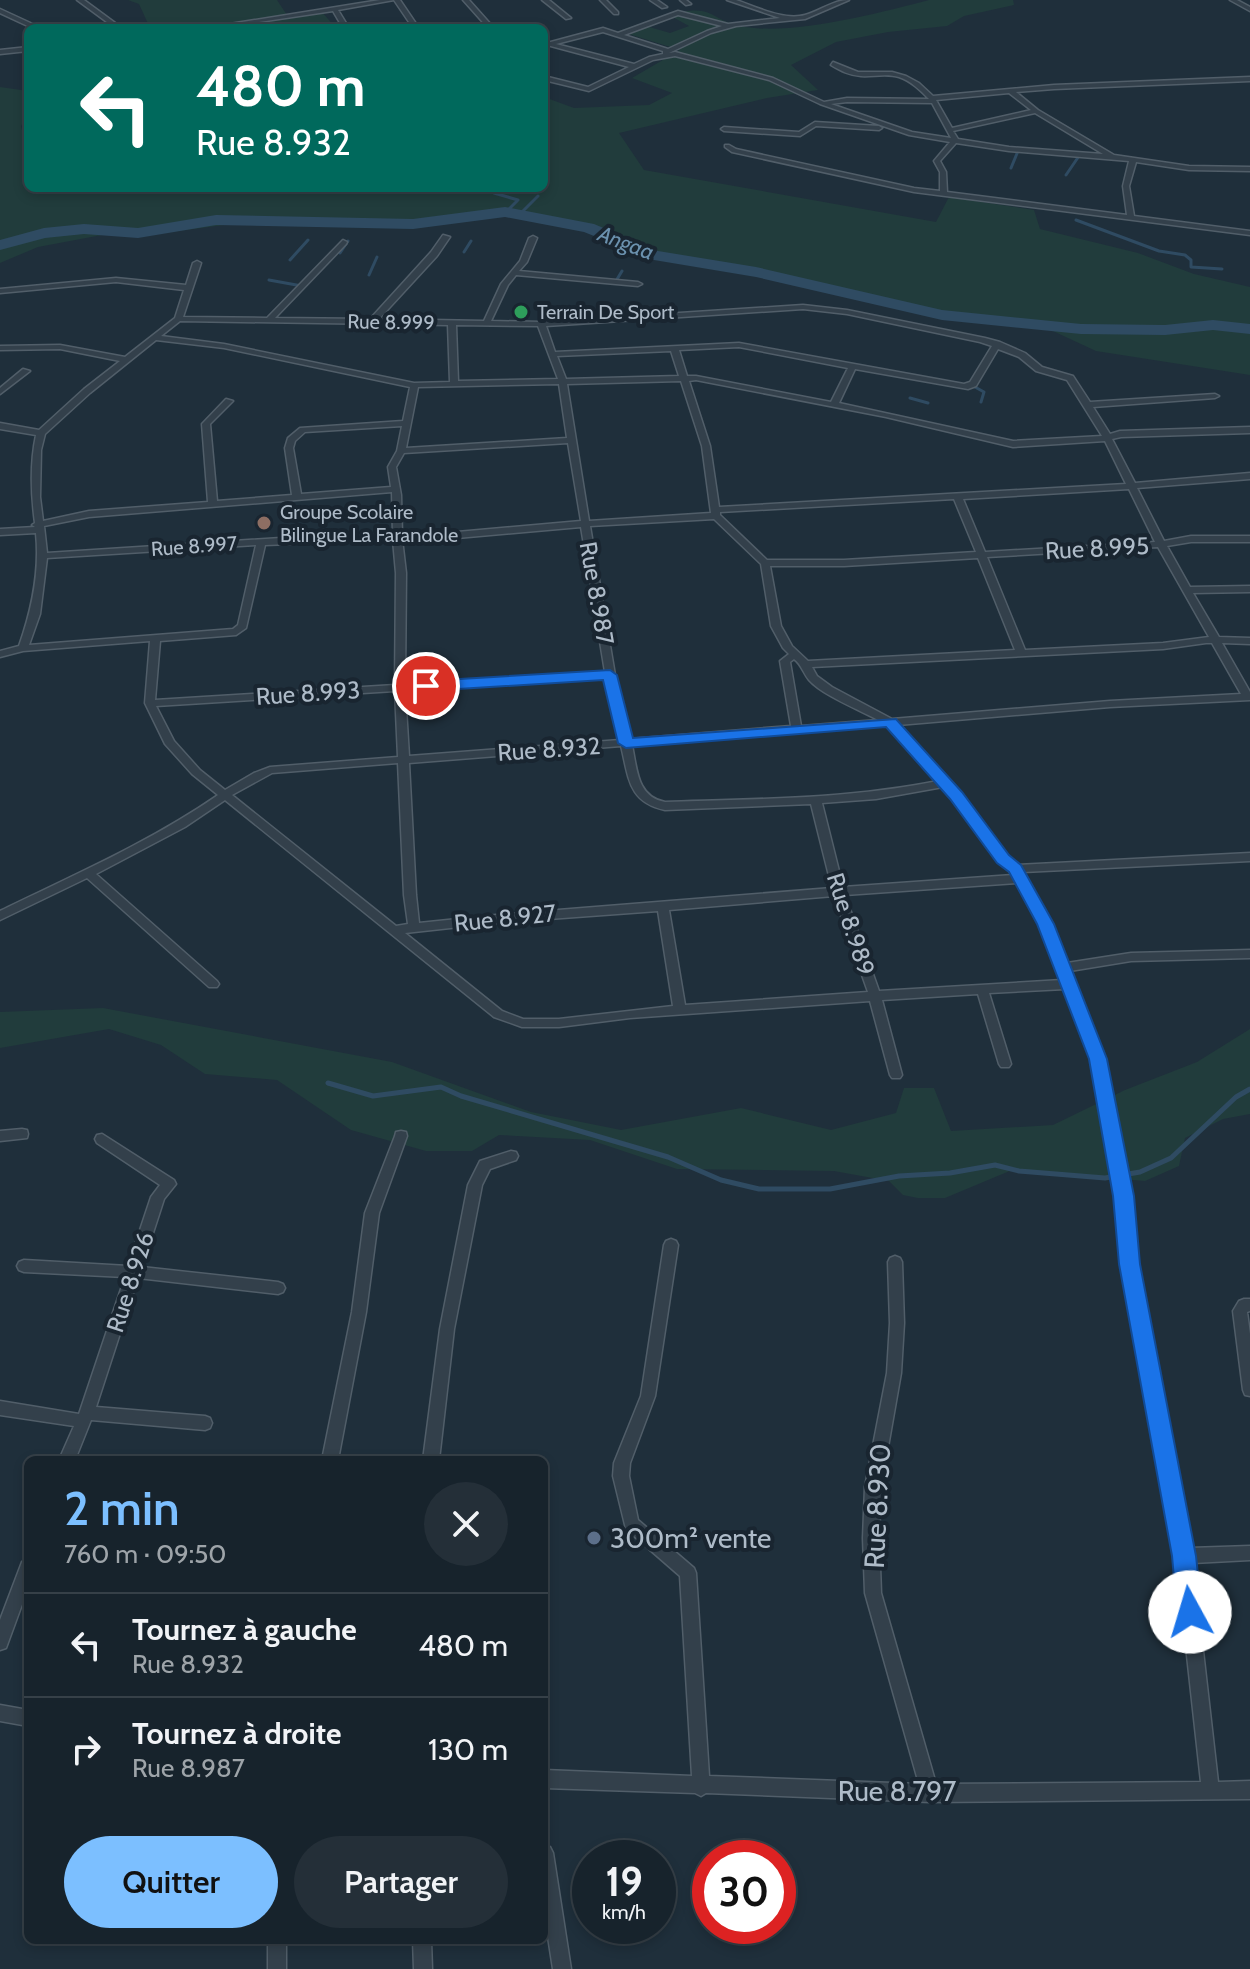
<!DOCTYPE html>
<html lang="fr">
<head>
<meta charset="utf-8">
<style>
  body { margin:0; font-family:Cabin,sans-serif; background:#242f38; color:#f1f3f6; height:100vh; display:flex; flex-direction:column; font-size:30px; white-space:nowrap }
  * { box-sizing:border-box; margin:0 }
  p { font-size:26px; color:#9ea4a9 }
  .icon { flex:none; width:44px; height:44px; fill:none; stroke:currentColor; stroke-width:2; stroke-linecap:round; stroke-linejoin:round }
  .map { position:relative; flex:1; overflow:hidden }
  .sheet { position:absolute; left:24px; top:1456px; width:524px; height:488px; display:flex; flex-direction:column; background:#17232c; border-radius:12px; box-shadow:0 4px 12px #0003,0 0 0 2px #364048 }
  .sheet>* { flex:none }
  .guide { position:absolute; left:24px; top:24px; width:524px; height:168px; border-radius:12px; box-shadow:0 4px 12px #0003,0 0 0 2px #364048; background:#00695c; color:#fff; overflow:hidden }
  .speed { position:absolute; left:572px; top:1840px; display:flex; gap:16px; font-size:40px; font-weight:700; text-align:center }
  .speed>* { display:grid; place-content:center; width:104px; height:104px; border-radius:50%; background:#17232c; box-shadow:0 4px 12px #0003,0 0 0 2px #364048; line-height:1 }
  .speed small { font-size:20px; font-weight:400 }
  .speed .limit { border:12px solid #d22; background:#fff; color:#111 }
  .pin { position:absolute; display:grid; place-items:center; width:68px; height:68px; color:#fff; margin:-34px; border:4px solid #fff; border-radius:50%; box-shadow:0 2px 8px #0007 }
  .me { position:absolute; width:88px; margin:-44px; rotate:354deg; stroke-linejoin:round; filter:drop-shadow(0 0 6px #0008) }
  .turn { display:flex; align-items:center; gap:28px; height:168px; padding:0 40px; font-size:36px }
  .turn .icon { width:104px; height:104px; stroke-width:2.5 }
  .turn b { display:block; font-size:56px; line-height:68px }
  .round { display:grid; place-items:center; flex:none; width:84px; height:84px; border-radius:42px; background:#242f38 }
  .overview { display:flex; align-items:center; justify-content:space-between; height:136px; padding:0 40px }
  h1 { font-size:48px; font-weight:600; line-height:60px; color:#7cbfff }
  .primary-button { display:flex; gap:16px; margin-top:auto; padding:16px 40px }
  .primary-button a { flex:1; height:92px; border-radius:48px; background:#7cbfff; color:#111; font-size:32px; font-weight:600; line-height:92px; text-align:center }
  .primary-button a+a { background:#242f38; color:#f1f3f6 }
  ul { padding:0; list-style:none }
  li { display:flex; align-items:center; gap:24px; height:104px; padding:0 40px; border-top:2px solid #364048 }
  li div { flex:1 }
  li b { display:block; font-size:30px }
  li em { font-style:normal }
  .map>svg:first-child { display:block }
</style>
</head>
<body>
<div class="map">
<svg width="1250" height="1969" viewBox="0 0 1250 1969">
  <rect width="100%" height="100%" fill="#1f2f3b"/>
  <path fill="#213c3c" d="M 128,0 L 277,0 L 287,15 L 321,11 L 336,28 L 150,28 L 139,4 Z
    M 929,0 L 1013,0 L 1014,5 L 964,16 L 947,26 L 888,32 L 836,42 L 791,65 L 818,90 L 767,98 L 619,133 L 644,170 L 936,222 L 949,197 L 1034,210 L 1040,229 L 1138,253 L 1194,274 L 1250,287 L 1250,375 L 1096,351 L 1040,325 L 902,308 L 756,272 L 654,255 L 588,228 L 505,212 L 413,224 L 349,225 L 261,220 L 148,235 L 102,235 L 38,247 L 0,263 L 0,87 L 28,91 L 28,115 L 21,126 L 23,134 L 28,138 L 28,188 L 544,188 L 544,97 L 574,108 L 649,105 L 672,93 L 632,78 L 680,50 L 619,31 L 639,24 L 670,33 L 689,26 L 669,15 C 715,2 707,20 745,27 C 796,35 879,13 929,0 Z
    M 103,1008 L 392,1062 L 531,1112 L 621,1130 L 741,1108 L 831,1130 L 896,1113 L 904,1088 L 934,1088 L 951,1131 L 1053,1125 L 1125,1090 L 1197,1062 L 1250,1029 L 1250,1114 L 1223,1119 L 1185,1138 L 1179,1166 L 1145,1181 L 1012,1170 L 945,1198 L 918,1198 L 903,1195 L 889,1181 L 834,1171 L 677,1169 L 590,1140 L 499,1135 L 472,1151 L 426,1151 L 351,1130 L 277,1080 L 205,1074 L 161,1045 L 109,1029 L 0,1048 L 0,1012 Z"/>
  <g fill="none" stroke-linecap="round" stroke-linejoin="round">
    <path stroke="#2f4b62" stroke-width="3" d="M 1011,168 L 1018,151
      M 1066,175 L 1079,156
      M 494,193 L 518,200 L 509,209
      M 523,211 L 538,196
      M 1076,220 L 1159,251 L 1185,255 L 1191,260 L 1191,267 L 1222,269
      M 464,252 L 471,241
      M 340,253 L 348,241
      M 290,260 L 308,240
      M 369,275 L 377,257
      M 269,280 L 302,286
      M 616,281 L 622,271
      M 975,387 L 984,392 L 981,402
      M 910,398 L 928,403"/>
    <path stroke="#2f4b62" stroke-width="5" d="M 328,1083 L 373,1096 L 441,1087 L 461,1096 L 668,1157 L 721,1180 L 759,1189 L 830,1189 L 899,1176 L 950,1173 L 995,1165 L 1019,1171 L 1105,1178 L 1140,1172 L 1171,1158 L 1236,1097 L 1250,1089"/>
    <path fill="#2f4b62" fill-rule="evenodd" d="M 505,207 L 594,224 L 658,251 L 756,267 L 942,310 L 1081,324 L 1165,325 L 1213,320 L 1250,324 L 1250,334 L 1213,330 L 1165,335 L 1081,334 L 942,320 L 756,277 L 654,260 L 584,232 L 505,217 L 413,229 L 216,225 L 138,238 L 84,234 L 45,238 L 0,250 L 0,240 L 44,228 L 84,224 L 138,228 L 216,215 L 413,219 Z"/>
    <defs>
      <path id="minor" d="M 77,0 L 84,0 L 122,28 L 115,28 Z
        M 380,0 L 394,0 L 338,10 L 349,28 L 343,28 L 333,11 L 219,28 L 205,28 Z
        M 394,0 L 400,0 L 419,28 L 413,28 Z
        M 463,0 L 469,0 L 494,28 L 488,28 Z
        M 542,0 L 549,0 L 571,18 L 566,19 Z
        M 600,0 L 606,0 L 618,12 L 618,14 L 614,14 Z
        M 650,0 L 657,0 L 667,7 L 662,8 Z
        M 680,0 L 686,0 L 691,4 L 686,5 Z
        M 727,0 L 736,0 C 757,7 784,21 805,15 C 820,11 833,0 849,0 L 805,19 L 736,26 L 711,33 L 669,53 L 675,52 L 773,78 L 824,102 L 847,98 L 929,99 C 920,90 911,81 899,77 C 886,73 873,77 861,76 C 849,75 841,71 831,65 L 833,62 L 858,72 L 892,72 L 906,76 L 919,83 L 933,96 L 1054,85 L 1250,77 L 1250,81 L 1054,89 L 1016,92 L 1038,110 L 1114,155 L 1189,166 L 1250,167 L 1250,171 L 1189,170 L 1136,162 L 1129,186 L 1134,216 L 1250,231 L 1250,235 L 914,192 L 732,152 L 725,147 L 725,145 L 729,145 L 736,149 L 914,188 L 940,191 L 940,172 L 934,161 L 950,142 L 909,135 L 820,104 L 769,80 L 675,56 L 653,60 L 589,91 L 544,80 L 544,76 L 588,87 L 629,67 L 547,45 L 547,43 L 603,28 L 618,33 L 678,11 L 728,24 L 780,18 ZM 678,15 L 722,26 L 707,31 L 668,49 L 624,35 ZM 603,32 L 663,51 L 663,54 L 649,57 L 634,64 L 556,44 ZM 1009,93 L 1031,110 L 952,128 L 936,100 ZM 847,102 L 932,103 L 951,138 L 912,132 L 831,104 ZM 1035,113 L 1103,154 L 1009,147 L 958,139 L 953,131 ZM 956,143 L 1009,151 L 1129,161 L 1123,186 L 1127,215 L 947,192 L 946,172 L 940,161 Z
        M 1230,0 L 1237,0 L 1250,7 L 1250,11 Z
        M 0,9 L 39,27 L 40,28 L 32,28 L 0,13 Z
        M 28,47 L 28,51 L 0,54 L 0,50 Z
        M 815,122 L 879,126 L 882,128 L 879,130 L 816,126 L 800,136 L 724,131 L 721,129 L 724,127 L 799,132 Z
        M 443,235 L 450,237 L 437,256 L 379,319 L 484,321 L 501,284 L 520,261 L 529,238 L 533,236 L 537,238 L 527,262 L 519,271 L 638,282 L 642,284 L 638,286 L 516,275 L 508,285 L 491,321 L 541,322 L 803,305 L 847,310 L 985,338 L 1000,342 L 1025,353 L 1042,367 L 1073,376 L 1090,402 L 1215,394 L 1219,396 L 1215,398 L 1093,407 L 1110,434 L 1120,431 L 1250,427 L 1250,433 L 1121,437 L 1112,439 L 1135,483 L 1250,473 L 1250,479 L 1137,488 L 1164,541 L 1191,536 L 1250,536 L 1250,542 L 1191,542 L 1167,546 L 1190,587 L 1250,586 L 1250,592 L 1193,593 L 1219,637 L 1250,638 L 1250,644 L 1222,643 L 1250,692 L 1250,700 L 1110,707 L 898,725 L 950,781 L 1007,856 L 1017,865 L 1250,853 L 1250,861 L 1023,872 L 1052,924 L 1067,963 L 1131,953 L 1250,950 L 1250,958 L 1131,961 L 1070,971 L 1104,1059 L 1131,1196 L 1137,1264 L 1190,1548 L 1250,1546 L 1250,1560 L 1193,1563 L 1218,1782 L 1250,1781 L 1250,1799 L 930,1802 L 706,1793 L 701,1796 L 695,1793 L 544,1788 L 544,1770 L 692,1776 L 680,1576 L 626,1529 L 613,1476 L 614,1463 L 641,1396 L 664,1245 L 666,1241 L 671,1239 L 676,1241 L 678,1245 L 655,1396 L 630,1463 L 629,1476 L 638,1520 L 694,1568 L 696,1573 L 709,1776 L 919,1784 L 865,1593 L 863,1538 L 865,1487 L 887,1373 L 890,1323 L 888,1262 L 890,1258 L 895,1256 L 900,1258 L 902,1262 L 904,1323 L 901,1373 L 881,1487 L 879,1538 L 881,1593 L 936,1784 L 1201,1782 L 1176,1556 L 1123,1264 L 1117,1196 L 1092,1059 L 1065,989 L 989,993 L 1011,1064 L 1009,1067 L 1001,1067 L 999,1064 L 978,994 L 882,1000 L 902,1075 L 900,1078 L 892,1078 L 890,1075 L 870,1001 L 630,1018 L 559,1027 L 522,1027 L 494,1017 L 225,800 L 185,827 L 96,874 L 217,981 L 219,984 L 217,987 L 209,987 L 87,878 L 0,920 L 0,911 C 74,875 150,842 218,795 L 192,774 L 165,744 L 145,703 L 150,641 L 23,651 L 0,657 L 0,651 L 19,646 C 32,609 40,572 36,533 L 0,535 L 0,529 L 35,527 L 32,525 L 35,523 C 31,494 30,463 36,435 L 0,429 L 0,423 L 39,430 L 84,389 L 120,361 L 60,349 L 0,350 L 0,346 L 60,345 L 125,357 L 175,318 L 184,290 L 116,282 L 0,293 L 0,289 L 116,278 L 186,285 L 193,263 L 197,261 L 201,263 L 183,317 L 267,318 L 343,240 L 347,242 L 346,244 L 275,318 L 370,319 L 431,252 ZM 803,309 L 847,314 L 980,342 L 992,346 L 970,382 L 964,384 L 739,343 L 555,352 L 546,326 ZM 180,321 L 448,325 L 450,382 L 414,383 L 224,344 L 161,336 ZM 456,325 L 538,326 L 558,379 L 458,381 ZM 156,340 L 224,348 L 410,387 L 403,421 L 300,428 L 288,438 L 285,448 L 292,495 L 217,501 L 210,424 L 233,401 L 226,399 L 202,424 L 208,502 L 89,511 L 43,521 L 40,497 L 41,450 L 45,434 L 90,393 ZM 739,347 L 848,368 L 831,402 L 696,376 L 687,376 L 679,350 ZM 998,349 L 1019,357 L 1036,371 L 1067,380 L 1102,436 L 1013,441 L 839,403 L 855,369 L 968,389 L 976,386 ZM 671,351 L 679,376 L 566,379 L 557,356 ZM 696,380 L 886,417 L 1013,447 L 1105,441 L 1126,484 L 719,507 L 710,446 L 689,381 ZM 681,381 L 702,446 L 711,513 L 589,521 L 567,384 ZM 559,384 L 567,438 L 406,448 L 418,387 ZM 402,426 L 397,451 L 388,467 L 391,487 L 301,494 L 293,448 L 295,441 L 305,432 ZM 568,443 L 581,521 L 446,533 L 402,534 L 401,495 L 396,467 L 404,453 ZM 1129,489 L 1155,542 L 985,552 L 963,499 ZM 392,492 L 393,534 L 327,535 L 47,553 L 44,526 L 89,517 ZM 954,499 L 976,552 L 844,560 L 767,560 L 720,515 L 720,512 ZM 714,519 L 761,564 L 771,626 L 783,648 L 789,654 L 780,661 L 791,726 L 630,739 L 615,675 L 590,526 ZM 581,527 L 605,672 L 405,684 L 406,573 L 402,539 L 446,539 ZM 393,540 L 396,573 L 395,685 L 155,700 L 160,641 L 236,635 L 246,628 L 265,545 ZM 256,545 L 238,625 L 233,629 L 29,645 L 40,614 L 47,558 ZM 1158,547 L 1209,637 L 1163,643 L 1025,650 L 987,557 ZM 978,558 L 1015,650 L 808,661 L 792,646 L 781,626 L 770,566 L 844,566 ZM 1206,643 L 1212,643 L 1241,694 L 1110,701 L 892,719 L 832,687 L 817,676 L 812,667 L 1163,649 ZM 794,659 C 802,665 803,673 809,680 C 822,695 860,710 878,720 L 801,726 L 790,662 ZM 606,678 L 620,740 L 409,756 L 405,691 ZM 395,691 L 398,757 L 270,767 L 254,773 L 225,790 L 200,770 L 174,741 L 156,706 ZM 887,725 L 938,781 C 848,799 757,799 665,802 C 637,797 637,769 632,745 ZM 621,746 C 629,778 628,802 665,810 L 811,804 L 832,888 L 496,915 L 419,923 L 416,895 L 409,763 ZM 398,763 L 404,895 L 408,924 L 396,926 L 232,795 L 272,773 ZM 943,787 L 999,862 L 1013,875 L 843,887 L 822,803 L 876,799 ZM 1017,883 L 1040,924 L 1062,980 L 879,991 L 845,895 ZM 834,896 L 868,992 L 685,1005 L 669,910 ZM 658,911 L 673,1006 L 559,1019 L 523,1019 L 502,1011 L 405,933 L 496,923 Z
        M 23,369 L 30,371 L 0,394 L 0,388 Z
        M 22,1129 L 27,1130 L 28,1134 L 27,1138 L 0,1141 L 0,1131 Z
        M 401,1131 L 406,1132 L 407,1136 L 379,1213 L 366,1312 L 338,1460 L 322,1460 L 352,1312 L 365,1213 L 395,1136 L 396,1132 Z
        M 102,1134 L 174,1180 L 176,1184 L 164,1199 L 142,1267 L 278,1282 L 283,1284 L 285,1288 L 283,1292 L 278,1294 L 138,1278 L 96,1407 L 205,1416 L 210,1418 L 212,1423 L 210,1428 L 205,1430 L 91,1420 L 75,1460 L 59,1460 L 74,1426 L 0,1415 L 0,1401 L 79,1414 L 125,1277 L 24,1272 L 19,1270 L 17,1266 L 19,1262 L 24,1260 L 128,1266 L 151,1197 L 160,1185 L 97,1143 L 95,1139 L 97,1135 Z
        M 511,1151 L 516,1152 L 518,1156 L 516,1160 L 490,1169 L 482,1185 L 454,1329 L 439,1460 L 423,1460 L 440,1329 L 468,1185 L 480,1161 Z
        M 1244,1299 L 1250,1299 L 1250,1311 L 1247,1312 L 1250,1334 L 1250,1396 L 1245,1395 L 1243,1390 L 1233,1311 L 1239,1301 Z
        M 28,1560 L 28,1588 L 6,1648 L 0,1650 L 0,1620 L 22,1562 Z
        M 0,1705 L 28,1710 L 28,1726 L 0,1721 Z
        M 544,1844 L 550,1847 L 553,1853 L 571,1969 L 553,1969 L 544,1911 Z
        M 268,1940 L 286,1940 L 286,1969 L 268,1969 Z
        M 413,1940 L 431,1940 L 432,1969 L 414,1969 Z"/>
    </defs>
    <use href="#minor" stroke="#515e69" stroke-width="3"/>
    <use href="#minor" fill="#33404b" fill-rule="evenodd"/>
  </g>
  <path fill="#1a73e8" stroke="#114b97" stroke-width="2" d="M 610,670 L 617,675 L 633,738 L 896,719 L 962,792 L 1009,855 L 1021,865 L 1054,924 L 1107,1059 L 1134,1196 L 1140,1264 L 1196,1556 L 1202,1612 L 1198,1620 L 1190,1624 L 1181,1620 L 1177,1612 L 1172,1556 L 1119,1264 L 1113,1196 L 1089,1059 L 1037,924 L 1009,872 L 997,863 L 950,799 L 886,727 L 626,748 L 618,743 L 603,680 L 426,691 L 419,686 L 426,681 Z"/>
  <circle fill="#2e9e5b" stroke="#192530" stroke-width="3" cx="521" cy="312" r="8"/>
  <circle fill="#8d6e63" stroke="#192530" stroke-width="3" cx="264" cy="523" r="8"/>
  <circle fill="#5c6f8a" stroke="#192530" stroke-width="3" cx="594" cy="1538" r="8"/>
  <g text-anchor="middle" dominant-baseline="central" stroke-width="8" stroke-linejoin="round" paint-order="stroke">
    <g font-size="20" fill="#aebbc8" stroke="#192530" text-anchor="start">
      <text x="537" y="312">Terrain De Sport</text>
      <text x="280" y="512">Groupe Scolaire<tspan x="280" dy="23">Bilingue La Farandole</tspan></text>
    </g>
    <g font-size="20" fill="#aebbc8" stroke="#192530">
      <text transform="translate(391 322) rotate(1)">Rue 8.999</text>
      <text transform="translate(194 546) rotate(-4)">Rue 8.997</text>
    </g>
    <g font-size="22" font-style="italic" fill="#6b91ae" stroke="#192530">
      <text transform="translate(626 243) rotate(21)">Angaa</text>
    </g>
    <g font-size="24" fill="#aebbc8" stroke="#192530">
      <text transform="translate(1097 548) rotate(-3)">Rue 8.995</text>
      <text transform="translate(597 593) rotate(80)">Rue 8.987</text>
      <text transform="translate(308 693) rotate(-4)">Rue 8.993</text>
      <text transform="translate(549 749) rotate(-4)">Rue 8.932</text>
      <text transform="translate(505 918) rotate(-6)">Rue 8.927</text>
      <text transform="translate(851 924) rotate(72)">Rue 8.989</text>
      <text transform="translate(130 1282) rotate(-72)">Rue 8.926</text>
    </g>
    <g font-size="28" fill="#aebbc8" stroke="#192530">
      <text transform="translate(877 1506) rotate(-87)">Rue 8.930</text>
      <text x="897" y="1791">Rue 8.797</text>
    </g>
    <g font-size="28" fill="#aebbc8" stroke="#192530" text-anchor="start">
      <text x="610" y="1538">300m² vente</text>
    </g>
  </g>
</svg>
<div class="speed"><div>19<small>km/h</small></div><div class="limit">30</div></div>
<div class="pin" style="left:426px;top:686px;background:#d93025"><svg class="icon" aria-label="arrive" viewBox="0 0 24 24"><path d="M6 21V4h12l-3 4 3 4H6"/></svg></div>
<svg class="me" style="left:1190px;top:1612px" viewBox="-20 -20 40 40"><circle r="19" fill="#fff"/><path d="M0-13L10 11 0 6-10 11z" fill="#1a73e8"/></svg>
<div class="guide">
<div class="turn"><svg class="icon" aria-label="left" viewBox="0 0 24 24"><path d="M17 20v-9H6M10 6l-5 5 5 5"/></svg><div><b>480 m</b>Rue 8.932</div></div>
</div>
<section class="sheet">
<div class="overview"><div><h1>2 min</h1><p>760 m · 09:50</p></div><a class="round"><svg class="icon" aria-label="close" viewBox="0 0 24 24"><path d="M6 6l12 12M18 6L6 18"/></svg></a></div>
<ul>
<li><svg class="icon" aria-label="left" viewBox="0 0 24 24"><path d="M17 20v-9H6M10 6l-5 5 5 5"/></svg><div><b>Tournez à gauche</b><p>Rue 8.932</p></div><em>480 m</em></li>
<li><svg class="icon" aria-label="right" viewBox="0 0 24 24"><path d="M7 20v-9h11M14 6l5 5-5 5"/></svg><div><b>Tournez à droite</b><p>Rue 8.987</p></div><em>130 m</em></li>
</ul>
<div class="primary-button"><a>Quitter</a><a>Partager</a></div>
</section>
</div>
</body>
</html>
